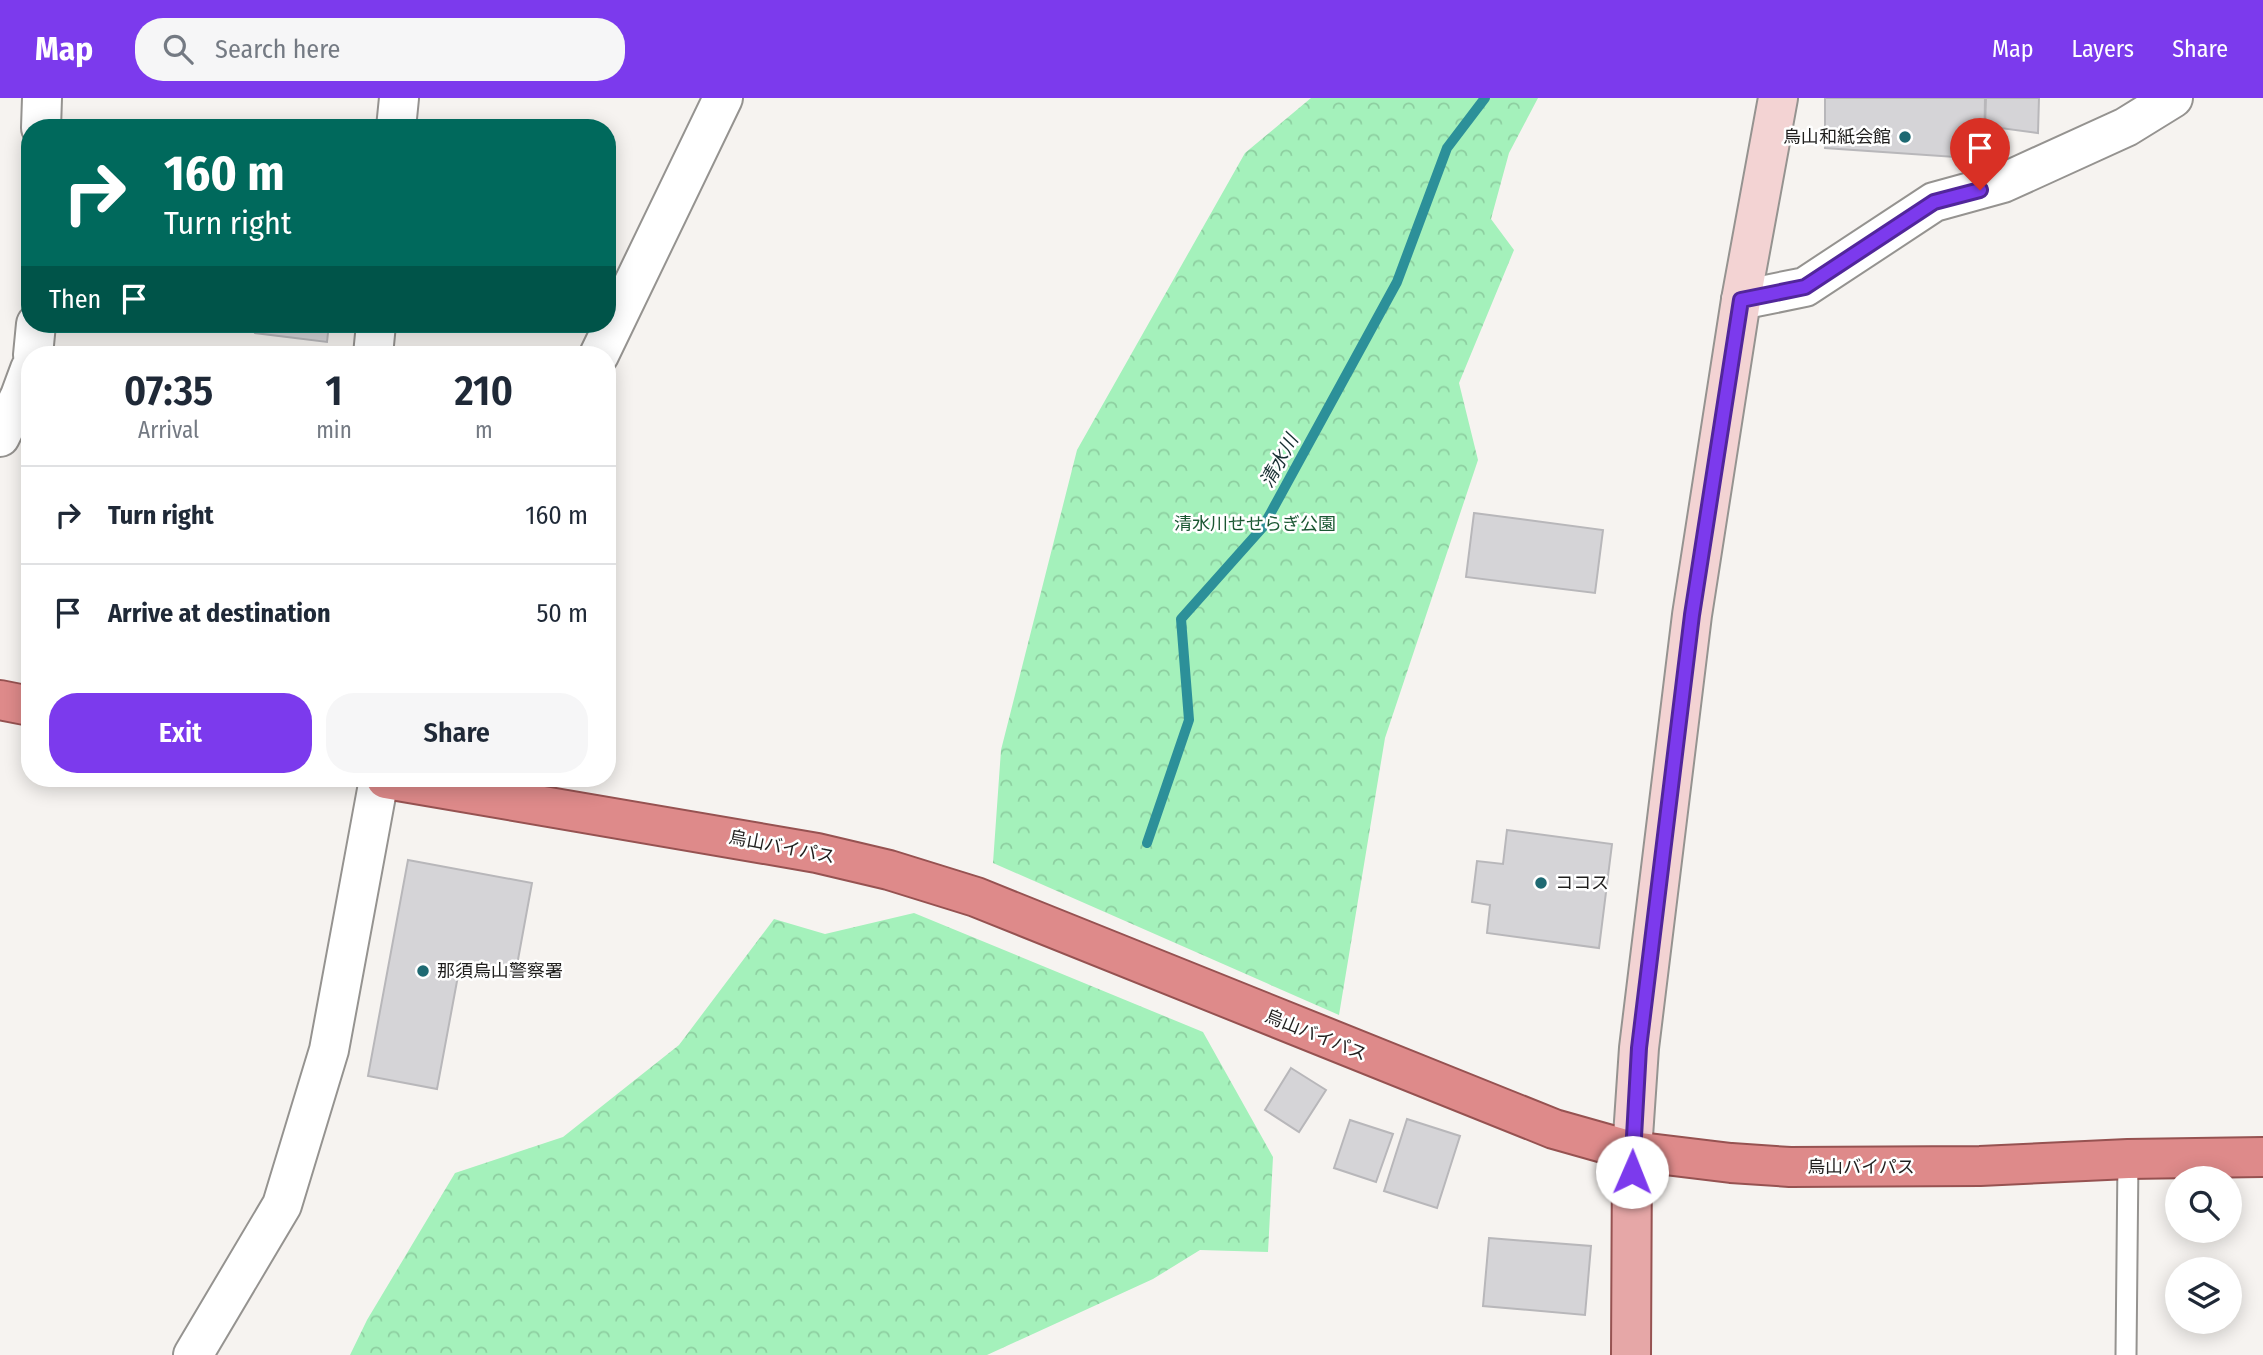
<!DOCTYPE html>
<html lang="en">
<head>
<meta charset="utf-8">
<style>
  body { margin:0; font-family:"Fira Sans Condensed","Noto Sans JP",sans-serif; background:#f6f6f7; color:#1f2937; height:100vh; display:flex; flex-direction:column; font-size:26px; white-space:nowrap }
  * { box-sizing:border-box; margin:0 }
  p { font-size:23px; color:#747a83 }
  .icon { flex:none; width:38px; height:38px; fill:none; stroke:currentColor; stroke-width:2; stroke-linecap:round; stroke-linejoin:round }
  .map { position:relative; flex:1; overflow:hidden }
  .drawer { position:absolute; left:21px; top:248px; width:595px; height:441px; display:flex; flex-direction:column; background:#fff; border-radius:28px; box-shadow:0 4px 18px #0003 }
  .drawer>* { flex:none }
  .guide { position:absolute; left:21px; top:21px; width:595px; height:214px; border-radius:28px; box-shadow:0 4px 18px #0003; background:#00695c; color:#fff; overflow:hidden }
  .controls { position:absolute; left:2165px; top:1068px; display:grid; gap:14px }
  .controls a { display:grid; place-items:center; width:77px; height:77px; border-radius:50%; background:#fff; box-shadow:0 4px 18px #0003; font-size:35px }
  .pin { position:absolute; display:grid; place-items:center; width:60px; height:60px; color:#fff; margin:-72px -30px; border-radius:50% 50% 50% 0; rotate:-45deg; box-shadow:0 0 7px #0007 }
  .pin .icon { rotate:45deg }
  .me { position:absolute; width:77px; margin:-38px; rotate:1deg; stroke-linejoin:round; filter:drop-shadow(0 0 5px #0008) }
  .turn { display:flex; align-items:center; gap:24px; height:147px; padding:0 28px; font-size:32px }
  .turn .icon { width:91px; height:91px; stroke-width:2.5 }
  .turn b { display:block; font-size:49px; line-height:60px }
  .then { display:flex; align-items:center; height:66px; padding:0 28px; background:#0003; gap:14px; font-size:26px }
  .eta { display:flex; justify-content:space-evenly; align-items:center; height:119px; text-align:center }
  .eta b { font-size:42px; font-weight:600; line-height:49px }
  .primary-button { display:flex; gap:14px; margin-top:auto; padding:14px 28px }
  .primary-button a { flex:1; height:80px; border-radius:28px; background:#7c3aed; color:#fff; font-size:28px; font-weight:600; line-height:80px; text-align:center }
  .primary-button a+a { background:#f6f6f7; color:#1f2937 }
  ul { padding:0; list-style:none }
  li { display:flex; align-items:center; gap:21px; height:98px; padding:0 28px; border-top:2px solid #e0e1e3 }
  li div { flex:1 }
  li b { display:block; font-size:26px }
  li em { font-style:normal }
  header { display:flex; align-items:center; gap:42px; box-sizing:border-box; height:98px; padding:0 35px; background:#7c3aed; color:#fff }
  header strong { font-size:33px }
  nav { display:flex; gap:38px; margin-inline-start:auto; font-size:24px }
  .search { width:490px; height:63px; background:#f6f6f7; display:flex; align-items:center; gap:18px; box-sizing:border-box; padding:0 24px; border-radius:28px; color:#747a83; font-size:26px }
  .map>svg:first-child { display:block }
</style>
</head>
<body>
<header>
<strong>Map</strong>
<div class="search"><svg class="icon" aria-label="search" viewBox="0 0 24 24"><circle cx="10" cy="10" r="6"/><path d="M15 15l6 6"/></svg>Search here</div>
<nav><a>Map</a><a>Layers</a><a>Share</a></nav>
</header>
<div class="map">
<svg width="2263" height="1257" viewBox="0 0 2263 1257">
  <defs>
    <pattern id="park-crowns" width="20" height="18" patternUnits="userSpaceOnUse" patternTransform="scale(1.75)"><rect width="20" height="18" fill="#a4f1bb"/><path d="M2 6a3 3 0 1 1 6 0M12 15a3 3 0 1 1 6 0" fill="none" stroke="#8dcea0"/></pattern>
  </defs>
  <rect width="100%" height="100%" fill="#f6f3f0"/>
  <path fill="url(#park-crowns)" d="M 1311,0 L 1538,0 L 1509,55 L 1491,121 L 1514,152 L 1459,285 L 1478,362 L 1385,640 L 1339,917 L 993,765 L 1001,652 L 1077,352 L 1245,55 Z
    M 914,815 L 1203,934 L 1273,1059 L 1268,1154 L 1200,1152 L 1153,1181 L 987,1257 L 350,1257 L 367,1222 L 455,1075 L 563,1039 L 679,947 L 774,821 L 825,836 Z"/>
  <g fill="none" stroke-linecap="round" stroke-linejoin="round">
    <path stroke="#2c9099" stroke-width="10" d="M 1147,745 L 1189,622 L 1181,521 L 1263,429 L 1397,184 L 1447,50 L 1485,0"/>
  </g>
  <path fill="#d5d4d7" stroke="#b8b7ba" stroke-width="2" d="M 1825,0 L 1985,0 L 1984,61 L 1825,50 Z
    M 1986,0 L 2039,0 L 2038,35 L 1985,28 Z
    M 256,226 L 329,226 L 327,244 L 255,235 Z
    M 1474,415 L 1603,432 L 1595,495 L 1466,479 Z
    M 1507,732 L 1612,746 L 1599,850 L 1487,835 L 1490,807 L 1472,804 L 1477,763 L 1503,766 Z
    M 408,762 L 532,785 L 515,878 L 460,867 L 437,991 L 368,978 Z
    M 1291,970 L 1326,992 L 1299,1034 L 1265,1012 Z
    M 1407,1021 L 1460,1038 L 1437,1110 L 1384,1093 Z
    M 1350,1022 L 1393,1036 L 1376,1084 L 1334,1070 Z
    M 1489,1140 L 1591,1148 L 1585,1217 L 1483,1208 Z"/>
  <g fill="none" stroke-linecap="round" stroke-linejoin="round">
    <defs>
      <path id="service" d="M 2126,1257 L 2128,1061"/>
      <path id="minor" d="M 41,30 L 42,0
        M 1741,202 L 1805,189 L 1934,104 L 2003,85 L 2126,29 L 2173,0
        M 33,257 L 36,226
        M 599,257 L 723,0
        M 0,339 L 20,298 L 30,271
        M 193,1257 L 282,1107 L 329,952 L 379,681"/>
      <path id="tertiary" d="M 396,30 L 399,0
        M 373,257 L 376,226"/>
      <path id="secondary" d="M 1632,1053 L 1639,950 L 1692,517 L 1741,202 L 1778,0"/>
      <path id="primary" d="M 1631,1257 L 1632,1053"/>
      <path id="trunk" d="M 0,602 L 30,608
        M 386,681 L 817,755 L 889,772 L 976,799 L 1554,1031 L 1632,1053 L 1731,1065 L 1790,1069 L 1980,1068 L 2128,1061 L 2263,1059"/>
    </defs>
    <use href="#service" stroke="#959390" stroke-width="23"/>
    <use href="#minor" stroke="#959390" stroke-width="42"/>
    <use href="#tertiary" stroke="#959390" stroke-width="42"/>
    <use href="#secondary" stroke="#959390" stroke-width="42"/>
    <use href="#primary" stroke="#965251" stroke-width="42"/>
    <use href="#trunk" stroke="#965251" stroke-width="42"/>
    <use href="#service" stroke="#fff" stroke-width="19"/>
    <use href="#minor" stroke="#fff" stroke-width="38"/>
    <use href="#tertiary" stroke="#fff" stroke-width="38"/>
    <use href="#secondary" stroke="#f3d3d3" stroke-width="38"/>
    <use href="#primary" stroke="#e6a7a7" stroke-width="38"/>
    <use href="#trunk" stroke="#de8a8a" stroke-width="38"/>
  </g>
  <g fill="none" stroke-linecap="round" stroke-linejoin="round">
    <defs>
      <path id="route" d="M 1632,1074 L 1639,950 L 1692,517 L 1741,202 L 1805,189 L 1934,104 L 1980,92"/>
    </defs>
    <use href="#route" stroke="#51269a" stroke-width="18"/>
    <use href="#route" stroke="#7c3aed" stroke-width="12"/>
  </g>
  <g fill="#1e6972" stroke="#fff" stroke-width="2.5">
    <circle cx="1905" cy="39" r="7"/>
    <circle cx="1541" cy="785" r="7"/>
    <circle cx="423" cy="873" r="7"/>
  </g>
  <g text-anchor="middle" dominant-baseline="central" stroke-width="5" stroke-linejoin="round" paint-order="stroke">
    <g font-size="18" fill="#201f1e" stroke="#fff" text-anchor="start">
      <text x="1891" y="39" text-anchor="end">烏山和紙会館</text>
      <text x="1555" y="785">ココス</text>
      <text x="437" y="873">那須烏山警察署</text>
    </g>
    <g font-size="18" fill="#1a5732" stroke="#fff">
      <text x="1255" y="426">清水川せせらぎ公園</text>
    </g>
    <g font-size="18" fill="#201f1e" stroke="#fff">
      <text transform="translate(782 749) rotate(11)">烏山バイパス</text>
      <text transform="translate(1316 937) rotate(22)">烏山バイパス</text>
      <text x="1861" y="1069">烏山バイパス</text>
    </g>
    <g font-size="19" font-style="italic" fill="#172e31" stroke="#fff">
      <text transform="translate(1279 363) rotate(-61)">清水川</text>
    </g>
  </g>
</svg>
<div class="controls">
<a><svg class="icon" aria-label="search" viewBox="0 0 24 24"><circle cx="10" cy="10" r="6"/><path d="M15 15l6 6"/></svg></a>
<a><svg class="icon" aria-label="layers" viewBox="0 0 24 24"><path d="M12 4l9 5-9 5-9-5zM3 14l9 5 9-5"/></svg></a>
</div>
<div class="pin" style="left:1980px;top:92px;background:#d93025"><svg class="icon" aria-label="arrive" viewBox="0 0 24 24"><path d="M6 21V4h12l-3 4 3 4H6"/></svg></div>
<svg class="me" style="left:1632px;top:1074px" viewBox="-20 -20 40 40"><circle r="19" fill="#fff"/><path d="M0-13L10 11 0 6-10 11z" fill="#7c3aed"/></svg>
<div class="guide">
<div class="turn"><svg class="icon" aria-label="right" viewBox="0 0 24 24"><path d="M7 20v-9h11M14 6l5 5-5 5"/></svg><div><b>160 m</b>Turn right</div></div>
<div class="then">Then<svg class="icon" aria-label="arrive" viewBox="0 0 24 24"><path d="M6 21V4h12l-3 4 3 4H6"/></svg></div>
</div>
<section class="drawer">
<div class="eta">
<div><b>07:35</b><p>Arrival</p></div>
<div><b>1</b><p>min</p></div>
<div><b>210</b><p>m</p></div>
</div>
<ul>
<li><svg class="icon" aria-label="right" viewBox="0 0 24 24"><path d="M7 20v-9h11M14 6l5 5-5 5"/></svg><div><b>Turn right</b></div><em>160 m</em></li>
<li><svg class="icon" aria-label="arrive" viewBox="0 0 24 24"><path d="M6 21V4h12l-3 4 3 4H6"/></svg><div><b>Arrive at destination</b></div><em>50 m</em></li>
</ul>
<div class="primary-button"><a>Exit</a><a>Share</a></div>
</section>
</div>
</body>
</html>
